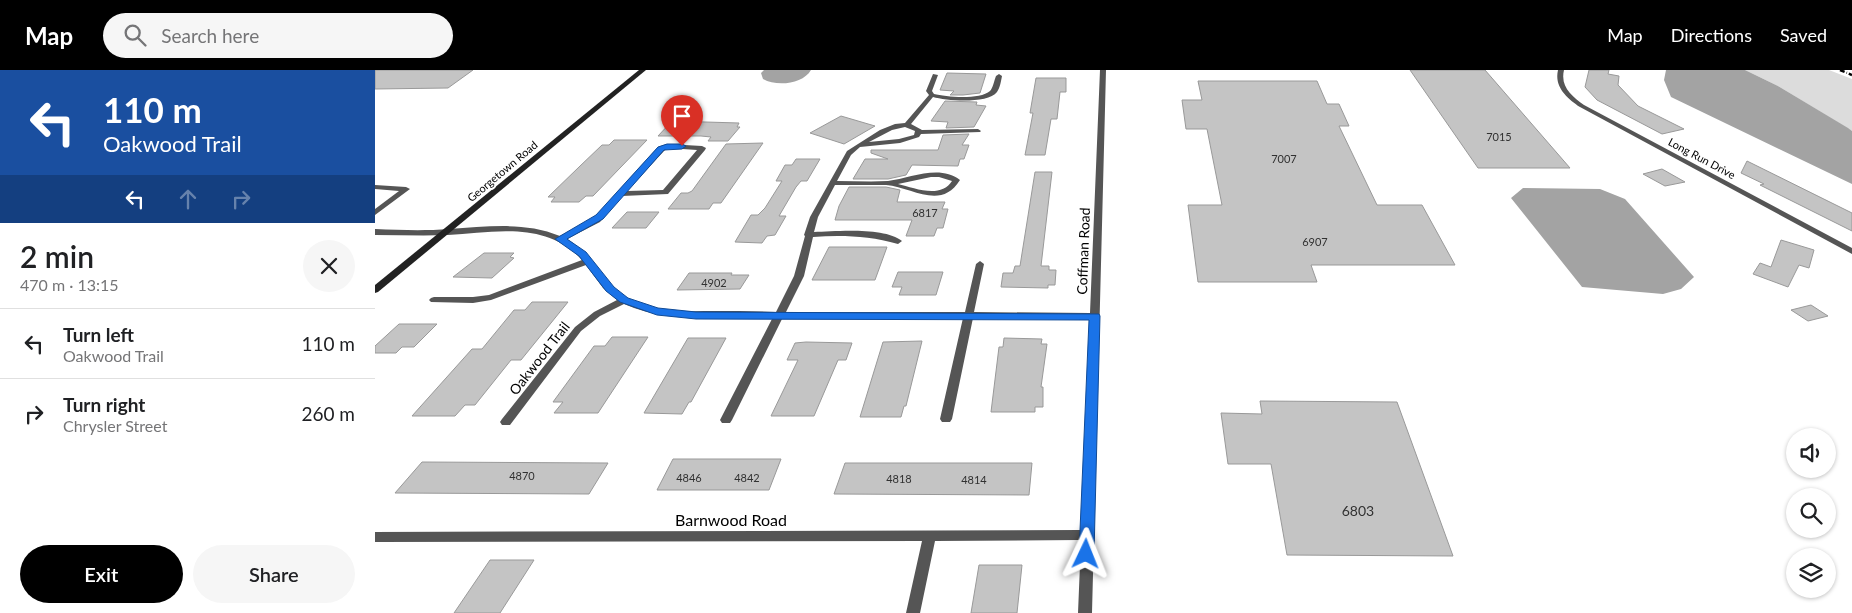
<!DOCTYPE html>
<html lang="en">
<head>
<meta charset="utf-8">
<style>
  body { margin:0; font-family:Lato,sans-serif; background:#f6f6f6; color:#202124; height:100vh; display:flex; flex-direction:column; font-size:19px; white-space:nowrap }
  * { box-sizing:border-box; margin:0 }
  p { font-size:16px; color:#757577 }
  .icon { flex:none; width:28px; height:28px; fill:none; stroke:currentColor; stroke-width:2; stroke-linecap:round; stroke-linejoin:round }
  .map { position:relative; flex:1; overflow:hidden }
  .panel { display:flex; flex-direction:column; background:#fff; width:375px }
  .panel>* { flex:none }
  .top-card { background:#1a4fa0; color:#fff; overflow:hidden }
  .buttons { position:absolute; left:1411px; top:358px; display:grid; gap:10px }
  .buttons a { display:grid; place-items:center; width:50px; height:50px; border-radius:50%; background:#fff; box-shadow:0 1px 4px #0004; font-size:25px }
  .pin { position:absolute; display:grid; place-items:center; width:42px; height:42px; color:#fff; margin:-51px -21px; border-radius:50% 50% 50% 0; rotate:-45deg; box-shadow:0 0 5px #0007 }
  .pin .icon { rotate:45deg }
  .me { position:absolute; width:55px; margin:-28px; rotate:2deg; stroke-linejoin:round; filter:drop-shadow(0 0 4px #0008) }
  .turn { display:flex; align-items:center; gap:18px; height:105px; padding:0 20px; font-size:22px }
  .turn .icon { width:65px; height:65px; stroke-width:2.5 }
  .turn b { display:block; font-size:35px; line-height:42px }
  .lanes { display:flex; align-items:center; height:48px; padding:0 20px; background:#0003; justify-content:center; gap:25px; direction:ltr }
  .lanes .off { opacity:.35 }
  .round { display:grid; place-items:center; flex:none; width:52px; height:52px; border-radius:26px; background:#f6f6f6 }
  .headline { display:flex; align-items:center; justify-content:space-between; height:85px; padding:0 20px }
  h1 { font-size:30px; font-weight:600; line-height:38px }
  .primary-button { display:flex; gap:10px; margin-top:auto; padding:10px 20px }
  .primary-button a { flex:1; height:58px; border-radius:30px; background:#000; color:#fff; font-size:20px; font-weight:600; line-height:58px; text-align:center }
  .primary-button a+a { background:#f6f6f6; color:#202124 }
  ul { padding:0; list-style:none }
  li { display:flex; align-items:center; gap:15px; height:70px; padding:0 20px; border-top:1px solid #e0e0e0 }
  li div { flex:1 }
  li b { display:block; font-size:19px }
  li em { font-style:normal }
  header { display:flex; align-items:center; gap:30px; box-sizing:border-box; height:70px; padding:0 25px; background:#000; color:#fff }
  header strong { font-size:24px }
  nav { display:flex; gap:28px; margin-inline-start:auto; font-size:18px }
  .search { width:350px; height:45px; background:#f6f6f6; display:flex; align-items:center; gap:12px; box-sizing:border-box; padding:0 18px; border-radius:28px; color:#757577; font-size:19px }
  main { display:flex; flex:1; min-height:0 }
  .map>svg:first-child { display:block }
</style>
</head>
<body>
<header>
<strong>Map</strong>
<div class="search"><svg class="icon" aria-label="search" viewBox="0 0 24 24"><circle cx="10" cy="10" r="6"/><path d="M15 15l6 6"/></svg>Search here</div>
<nav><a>Map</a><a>Directions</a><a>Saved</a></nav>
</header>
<main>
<section class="panel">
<div class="top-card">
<div class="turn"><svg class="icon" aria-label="left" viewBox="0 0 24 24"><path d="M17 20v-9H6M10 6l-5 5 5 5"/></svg><div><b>110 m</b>Oakwood Trail</div></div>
<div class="lanes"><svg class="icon" aria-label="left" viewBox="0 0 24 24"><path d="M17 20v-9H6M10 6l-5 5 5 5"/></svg><svg class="icon off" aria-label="ahead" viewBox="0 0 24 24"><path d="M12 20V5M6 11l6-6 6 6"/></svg><svg class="icon off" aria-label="right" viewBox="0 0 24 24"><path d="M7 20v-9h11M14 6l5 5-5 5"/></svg></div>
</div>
<div class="headline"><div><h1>2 min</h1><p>470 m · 13:15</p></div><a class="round"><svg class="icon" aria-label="close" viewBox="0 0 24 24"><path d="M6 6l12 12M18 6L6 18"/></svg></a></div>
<ul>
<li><svg class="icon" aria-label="left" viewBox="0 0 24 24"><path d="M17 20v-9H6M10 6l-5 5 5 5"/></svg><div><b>Turn left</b><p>Oakwood Trail</p></div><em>110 m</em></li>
<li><svg class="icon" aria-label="right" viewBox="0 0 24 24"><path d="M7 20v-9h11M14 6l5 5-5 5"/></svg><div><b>Turn right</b><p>Chrysler Street</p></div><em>260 m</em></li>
</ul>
<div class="primary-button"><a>Exit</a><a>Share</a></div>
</section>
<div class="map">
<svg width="1477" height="543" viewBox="0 0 1477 543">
  <rect width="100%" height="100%" fill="#fff"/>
  <path fill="#dcdcdc" d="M 1370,0 L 1454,0 L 1477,9 L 1477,61 L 1403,16 Z"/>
  <path fill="#a3a3a3" d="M 389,0 L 436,0 C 428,14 402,17 388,9 L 386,3 Z
    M 1291,0 L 1370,0 L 1403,16 L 1473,58 L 1477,61 L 1477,114 L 1296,27 L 1289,10 Z
    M 1148,118 L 1225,119 L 1250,129 L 1319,207 L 1306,219 L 1288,224 L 1207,217 L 1136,128 Z"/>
  <path fill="#c4c4c4" stroke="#999" d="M 0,0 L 98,0 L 73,18 L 0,19 Z
    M 1035,0 L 1110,0 L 1195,98 L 1103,98 Z
    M 1214,0 L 1234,0 L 1233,4 L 1244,6 L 1243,15 L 1263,36 L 1309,59 L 1287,64 L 1222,30 L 1210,17 Z
    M 572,3 L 611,4 L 605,23 L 588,25 L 575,25 L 579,21 L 565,20 Z
    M 661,8 L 691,8 L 691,22 L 685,22 L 682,49 L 676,49 L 670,85 L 650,85 L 658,43 L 655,43 Z
    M 823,11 L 942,11 L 952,34 L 964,34 L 974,56 L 964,56 L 1002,135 L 1047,135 L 1080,195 L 936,195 L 942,212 L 823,212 L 813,135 L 847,135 L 832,59 L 811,59 L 807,30 L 827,30 Z
    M 570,31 L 602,32 L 601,35 L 611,36 L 599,57 L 571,58 L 573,52 L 556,51 Z
    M 466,46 L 500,56 L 469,74 L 435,63 Z
    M 297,51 L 364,53 L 362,57 L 365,57 L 353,71 L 333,71 L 336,67 L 326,66 L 283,66 Z
    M 594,64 L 587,75 L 594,75 L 589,89 L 585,89 L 583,96 L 537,95 L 531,105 L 513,109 L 478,109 L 490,89 L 513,89 L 496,83 L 496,80 L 563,80 L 568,65 Z
    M 239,70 L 272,70 L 218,126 L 211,126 L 204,132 L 176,132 L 180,127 L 173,127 L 204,97 L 227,75 L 234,75 Z
    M 388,73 L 346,133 L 338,133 L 334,139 L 293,139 L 306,123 L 313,123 L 317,121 L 351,74 Z
    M 421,89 L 445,89 L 432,111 L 426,111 L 421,117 L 404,146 L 411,146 L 400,165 L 392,166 L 387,173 L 360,172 L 376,145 L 383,145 L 390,138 L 407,111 L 401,111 L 410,95 L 417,95 Z
    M 1372,91 L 1477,143 L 1477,161 L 1385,115 L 1389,114 L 1366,103 Z
    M 1287,99 L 1310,112 L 1290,116 L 1268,104 Z
    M 660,102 L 677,102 L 666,196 L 674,196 L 674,200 L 681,200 L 680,215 L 673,215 L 673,218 L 626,217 L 628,203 L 638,203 L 640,196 L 645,196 Z
    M 474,117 L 511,117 L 525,120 L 522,132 L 570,132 L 567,139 L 573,139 L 568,158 L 562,158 L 559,166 L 531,166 L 537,150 L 460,150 L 464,136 Z
    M 252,142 L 284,142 L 271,158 L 237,158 Z
    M 1406,170 L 1439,180 L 1434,198 L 1424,195 L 1413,217 L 1378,204 L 1385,193 L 1396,197 Z
    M 454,177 L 512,177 L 500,210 L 437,210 Z
    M 109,183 L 139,183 L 135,187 L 139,188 L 117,208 L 78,207 Z
    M 523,202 L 568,202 L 561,225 L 524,225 L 527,217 L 517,217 Z
    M 314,203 L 357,203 L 356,205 L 374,205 L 365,219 L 302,220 Z
    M 157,232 L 193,232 L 146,290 L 136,290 L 100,335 L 90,335 L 80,346 L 37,346 L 97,279 L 107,279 L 139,240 L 150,240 Z
    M 1436,235 L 1453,246 L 1433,251 L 1416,240 Z
    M 24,254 L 62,254 L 39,277 L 27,277 L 21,283 L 0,283 L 0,276 Z
    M 237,267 L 273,267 L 223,343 L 179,343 L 188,332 L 178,332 L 219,276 L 230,276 Z
    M 313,268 L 351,268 L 316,332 L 314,332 L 307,344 L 269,343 Z
    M 629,268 L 667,269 L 666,274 L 672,274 L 666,317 L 668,317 L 668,337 L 660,337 L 660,342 L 616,342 L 624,277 L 628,277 Z
    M 547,271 L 531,336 L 529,336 L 526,347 L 485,347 L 508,272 Z
    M 431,272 L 477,273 L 471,290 L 463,290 L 439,346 L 396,346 L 423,290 L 412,290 L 420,273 Z
    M 885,331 L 1022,332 L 1078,486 L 912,485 L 896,394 L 853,394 L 846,343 L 887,344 Z
    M 298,389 L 406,389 L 394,420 L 282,420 Z
    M 47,392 L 233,393 L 214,424 L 20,423 Z
    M 470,393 L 657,393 L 654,425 L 459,424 Z
    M 115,490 L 159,490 L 125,543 L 79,543 Z
    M 604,495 L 647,495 L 642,543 L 596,543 Z"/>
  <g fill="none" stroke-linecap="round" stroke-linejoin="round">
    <path fill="#555" fill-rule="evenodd" d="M 725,0 L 731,0 L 717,543 L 703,543 L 706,470 L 560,471 L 545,543 L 531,543 L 547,471 L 0,472 L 0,462 L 706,460 L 715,249 L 598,248 L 577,349 L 575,352 L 567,352 L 565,349 L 588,248 L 408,247 L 357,350 L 355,353 L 347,353 L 345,350 L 398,247 C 350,247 294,254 249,234 L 225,246 L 206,261 L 135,355 L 127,355 L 125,352 L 127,349 L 200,257 L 219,242 L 242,230 L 228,218 L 211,195 L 116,230 L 98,233 L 56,232 L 54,230 L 56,228 L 59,227 L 98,227 L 114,225 L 207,190 C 172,151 120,162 73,165 C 49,166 24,165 0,165 L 0,159 C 25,160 49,161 74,159 C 112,157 149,151 185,166 L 219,148 L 283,77 L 292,74 L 327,76 L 331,78 L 330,80 L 293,124 L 247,126 L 225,152 L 192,169 C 215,183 224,207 245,223 C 272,244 308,241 340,241 C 360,241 381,241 401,242 L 419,206 L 430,166 L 429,165 L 435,147 L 472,81 L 505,60 L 520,54 L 530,53 L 554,25 L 551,21 L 558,4 L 563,5 L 557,21 L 559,24 C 571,27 605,30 615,21 C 618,18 619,11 621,6 L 624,4 L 627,6 C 626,11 625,18 622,22 C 613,34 572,31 558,27 L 536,54 L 547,60 L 603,59 L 606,61 L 605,62 L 546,64 L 544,67 L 525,73 L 485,77 L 476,85 L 462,111 C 479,111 496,112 513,111 C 535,108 565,94 585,110 C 566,141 537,117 511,115 C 494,115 477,115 460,115 L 443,147 L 439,162 C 462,161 510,157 527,171 L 523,174 C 494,166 468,165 438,167 L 429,206 L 411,242 L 590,242 L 601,194 L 605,191 L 609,194 L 599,242 L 715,243 ZM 530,57 L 540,61 L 539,65 L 524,69 L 494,72 L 517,60 ZM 293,78 L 322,80 L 288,120 L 252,121 L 289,81 ZM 556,107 L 564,107 L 577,111 C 566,129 539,118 523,114 Z
      M 1183,0 L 1189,0 C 1185,17 1197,26 1209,35 L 1477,178 L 1477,184 L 1205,37 C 1192,28 1179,17 1183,0 Z
      M 0,115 L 31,117 L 35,119 L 0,145 L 0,139 L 24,121 L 0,119 Z"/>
    <path fill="#222" fill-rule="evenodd" d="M 264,0 L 271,0 L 3,222 L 0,223 L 0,215 Z"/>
    <path stroke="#000" stroke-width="2.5" stroke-dasharray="5 2 0.5 2" stroke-linecap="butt" d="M 1465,0 L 1477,5"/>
  </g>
  <path fill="#1a73e8" stroke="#114b97" d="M 292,74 L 307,74 L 311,76 L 307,79 L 289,80 L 228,149 L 192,169 L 211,182 L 239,217 L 253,228 L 283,238 L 321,242 L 724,244 L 725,246 L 719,484 L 717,489 L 711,490 L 706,489 L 704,484 L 714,250 L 321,249 L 282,245 L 245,232 L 231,221 L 204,186 L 180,169 L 221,145 L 283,77 Z"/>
  <g text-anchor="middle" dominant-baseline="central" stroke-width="4" stroke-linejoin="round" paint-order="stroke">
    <g font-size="11" fill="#313131">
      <text x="1124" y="66">7015</text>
      <text x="909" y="88">7007</text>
      <text x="550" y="142">6817</text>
      <text x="940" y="171">6907</text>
      <text x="339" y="212">4902</text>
      <text x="147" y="405">4870</text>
      <text x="314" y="407">4846</text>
      <text x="372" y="407">4842</text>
      <text x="524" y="408">4818</text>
      <text x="599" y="409">4814</text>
    </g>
    <g font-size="11" fill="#000" stroke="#fff">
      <text transform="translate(1327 88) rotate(28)">Long Run Drive</text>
      <text transform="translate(127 101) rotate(-40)">Georgetown Road</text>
    </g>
    <g font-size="14" fill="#000" stroke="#fff">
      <text transform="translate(708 181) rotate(-88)">Coffman Road</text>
      <text transform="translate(164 288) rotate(-52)">Oakwood Trail</text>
    </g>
    <g font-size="14" fill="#313131">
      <text x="983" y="440">6803</text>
    </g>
    <g font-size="16" fill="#000" stroke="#fff">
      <text x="356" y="449">Barnwood Road</text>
    </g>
  </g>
</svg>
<div class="buttons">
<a><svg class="icon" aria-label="sound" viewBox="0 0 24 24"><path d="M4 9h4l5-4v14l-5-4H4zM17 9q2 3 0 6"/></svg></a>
<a><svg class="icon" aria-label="search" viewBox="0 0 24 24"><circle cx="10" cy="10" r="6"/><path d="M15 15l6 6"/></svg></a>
<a><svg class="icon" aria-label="layers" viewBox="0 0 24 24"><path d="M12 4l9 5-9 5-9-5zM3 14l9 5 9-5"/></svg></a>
</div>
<div class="pin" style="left:307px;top:76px;background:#d93025"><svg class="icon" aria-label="arrive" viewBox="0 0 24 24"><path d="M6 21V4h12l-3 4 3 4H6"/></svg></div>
<svg class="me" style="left:711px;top:484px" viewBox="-20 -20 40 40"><path d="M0-17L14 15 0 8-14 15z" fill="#1a73e8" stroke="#fff" stroke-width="4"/></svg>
</div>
</main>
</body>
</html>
